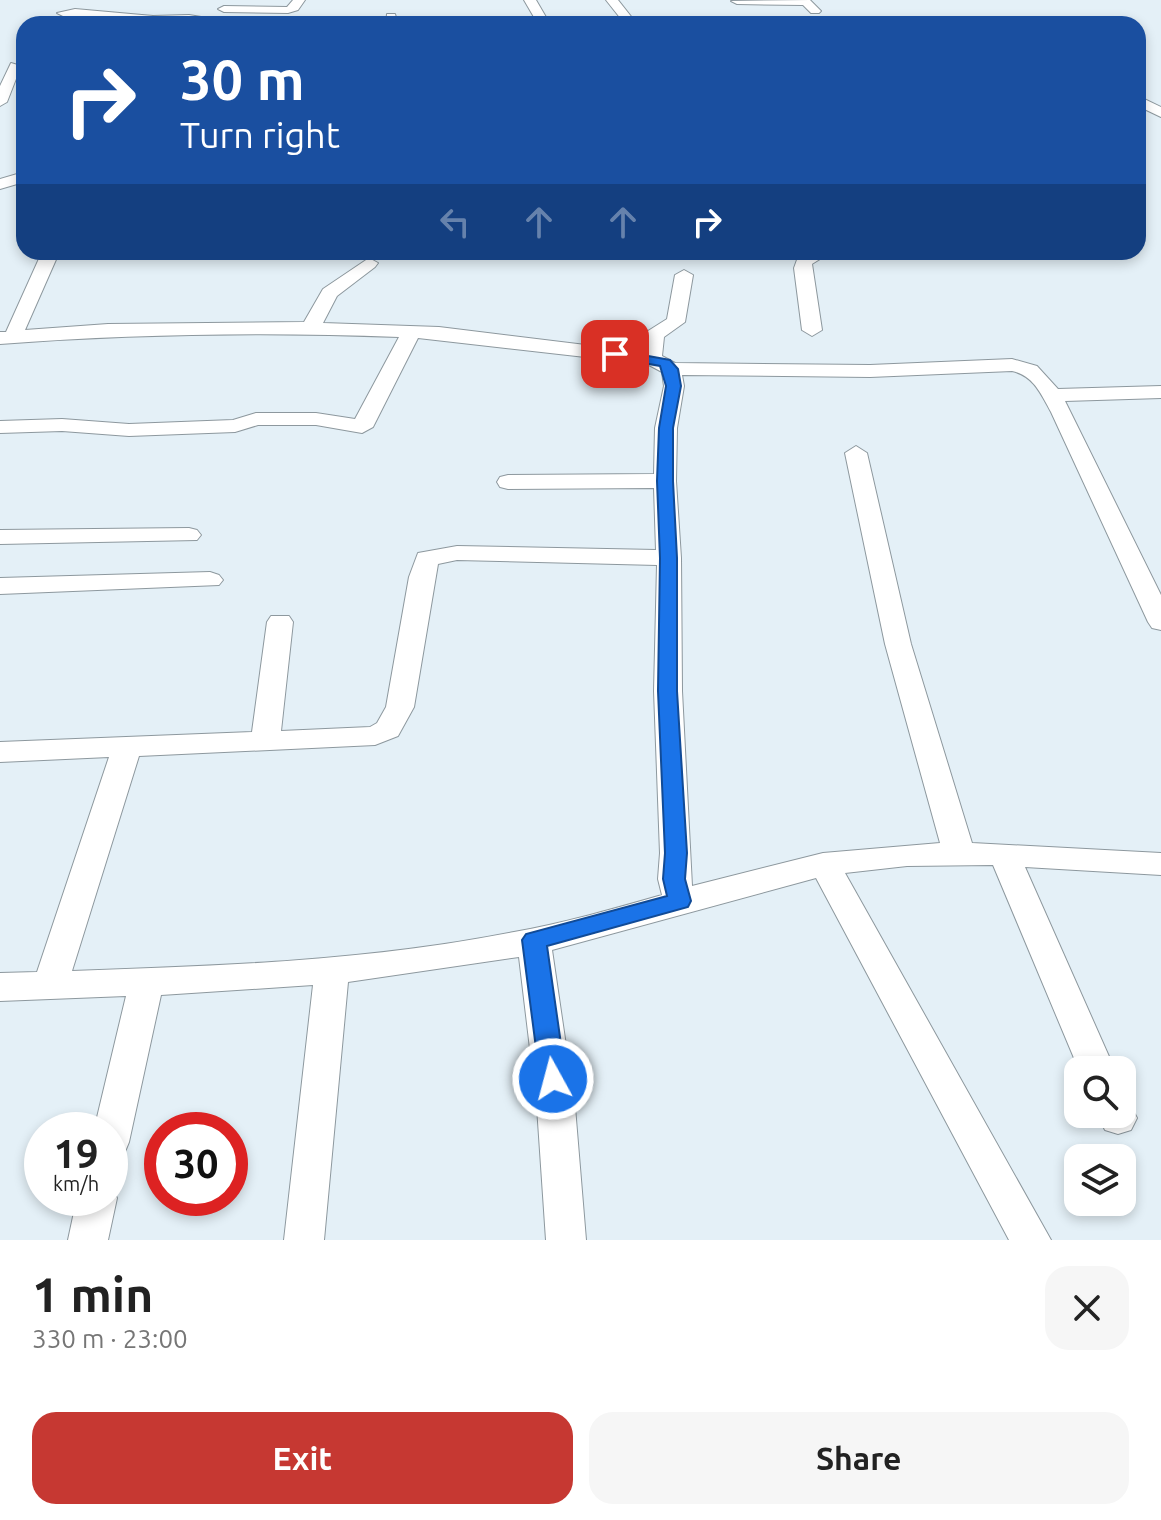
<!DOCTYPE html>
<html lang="en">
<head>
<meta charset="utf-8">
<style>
  body { margin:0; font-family:Ubuntu,sans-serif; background:#f6f6f6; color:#222; height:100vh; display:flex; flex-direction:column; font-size:30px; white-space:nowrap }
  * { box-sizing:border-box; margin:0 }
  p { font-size:26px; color:#767676 }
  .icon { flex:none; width:44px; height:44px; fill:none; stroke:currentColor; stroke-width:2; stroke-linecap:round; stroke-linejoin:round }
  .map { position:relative; height:1240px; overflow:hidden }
  .details { display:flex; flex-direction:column; background:#fff; flex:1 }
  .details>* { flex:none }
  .banner { position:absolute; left:16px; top:16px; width:1130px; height:244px; border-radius:24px; box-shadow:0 4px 12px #0003; background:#1a4fa0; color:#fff; overflow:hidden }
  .fabs { position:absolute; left:1064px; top:1056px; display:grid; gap:16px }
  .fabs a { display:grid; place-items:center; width:72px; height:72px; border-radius:16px; background:#fff; box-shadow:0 4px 12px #0003; font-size:40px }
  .speed { position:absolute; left:24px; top:1112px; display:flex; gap:16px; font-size:40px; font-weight:700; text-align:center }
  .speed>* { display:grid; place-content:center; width:104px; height:104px; border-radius:50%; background:#fff; box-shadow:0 4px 12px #0003; line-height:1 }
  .speed small { font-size:20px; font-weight:400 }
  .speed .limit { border:12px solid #d22; background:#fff; color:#111 }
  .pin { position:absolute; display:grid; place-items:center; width:68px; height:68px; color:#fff; margin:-34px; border-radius:16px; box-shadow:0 4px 12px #0006 }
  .me { position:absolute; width:88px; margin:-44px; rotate:353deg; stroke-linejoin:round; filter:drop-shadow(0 0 6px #0008) }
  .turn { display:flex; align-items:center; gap:28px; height:168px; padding:0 32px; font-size:36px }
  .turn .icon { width:104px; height:104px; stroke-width:2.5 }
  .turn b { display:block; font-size:56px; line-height:68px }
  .lanes { display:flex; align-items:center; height:76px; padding:0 32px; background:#0003; justify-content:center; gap:40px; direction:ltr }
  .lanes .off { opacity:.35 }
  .round { display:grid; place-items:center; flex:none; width:84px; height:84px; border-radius:24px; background:#f6f6f6 }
  .headline { display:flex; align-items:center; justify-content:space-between; height:136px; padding:0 32px }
  h1 { font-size:48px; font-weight:700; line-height:60px }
  .primary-button { display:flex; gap:16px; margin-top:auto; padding:16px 32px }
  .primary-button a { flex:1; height:92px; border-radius:24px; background:#c63832; color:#fff; font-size:32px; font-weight:700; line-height:92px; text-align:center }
  .primary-button a+a { background:#f6f6f6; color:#222 }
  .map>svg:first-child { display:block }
</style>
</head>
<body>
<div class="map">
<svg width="1161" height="1240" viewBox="0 0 1161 1240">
  <rect width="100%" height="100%" fill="#e4f0f7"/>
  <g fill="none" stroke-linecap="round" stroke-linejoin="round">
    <defs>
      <path id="street" d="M 293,0 L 305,0 L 298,10 L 288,13 L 224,12 L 218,9 L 224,6 L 287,7 Z
        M 524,0 L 536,0 L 550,24 L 538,24 Z
        M 606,0 L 618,0 L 637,24 L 625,24 Z
        M 810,0 L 821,11 L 819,13 L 811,13 L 803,5 L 737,4 L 731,1 Z
        M 75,9 L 153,16 L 189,15 L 207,18 L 216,24 L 63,16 L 57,13 Z
        M 387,14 L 395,14 L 398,24 L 386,24 Z
        M 11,63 L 21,66 L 7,102 L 0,106 L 0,86 Z
        M 1138,96 L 1161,107 L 1161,117 L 1138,106 Z
        M 24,172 L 24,182 L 0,189 L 0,179 Z
        M 42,252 L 56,252 L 58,255 L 25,330 L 108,324 L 304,322 L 323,289 L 369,258 L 378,263 L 375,267 L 337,296 L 323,323 L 439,327 L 643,352 L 648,331 L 667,319 L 675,275 L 684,270 L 693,275 L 685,322 L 664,337 L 662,356 L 675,363 L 870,365 L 1012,359 L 1037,366 L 1058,389 L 1161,386 L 1161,398 L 1065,401 L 1161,595 L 1161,630 L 1152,628 L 1148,622 L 1051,412 C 1041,394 1034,376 1012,371 L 870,377 L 682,375 L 684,386 L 677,428 L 676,481 L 681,558 L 682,691 L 692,886 L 823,853 L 940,843 L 885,644 L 845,453 L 856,446 L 867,453 L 911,644 L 972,843 L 1161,853 L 1161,875 L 1025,867 L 1115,1070 L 1079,1070 L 993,865 L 907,866 L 845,873 L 1051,1240 L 1009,1240 L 816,878 L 552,950 L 575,1107 L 586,1240 L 546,1240 L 537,1107 L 519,957 L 348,982 L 324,1240 L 284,1240 L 313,985 L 161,995 L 129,1142 L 124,1154 L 110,1159 L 110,1130 L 94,1130 L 126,996 L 0,1001 L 0,973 L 37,972 L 109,757 L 0,762 L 0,742 L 252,732 L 267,622 L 271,616 L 289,616 L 293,622 L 281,731 L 370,727 L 377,723 L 386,707 L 409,577 L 418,553 L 457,546 L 656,550 L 654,488 L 508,489 L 500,487 L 497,482 L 500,477 L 508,475 L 654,474 L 655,428 L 664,386 L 662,372 L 647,364 L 418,338 L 373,427 L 362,433 L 316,425 L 258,425 L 235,432 L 129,436 L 62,431 L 0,433 L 0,421 L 62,419 L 129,424 L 233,420 L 256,413 L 316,413 L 355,419 L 399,337 C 266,332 133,334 0,344 L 0,332 L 6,332 ZM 457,560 L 657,565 L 654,691 L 660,853 L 658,879 L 662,895 C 613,909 564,923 514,932 C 368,961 220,966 72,971 L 139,756 L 375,745 L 398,736 L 414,707 L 438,564 Z
        M 809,252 L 831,252 L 812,264 L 822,330 L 812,336 L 802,330 L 794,268 L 798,257 Z
        M 189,528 L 197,530 L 201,535 L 197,540 L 0,544 L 0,530 Z
        M 210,572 L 219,575 L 223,580 L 219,585 L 0,594 L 0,578 Z
        M 1122,1100 L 1129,1103 L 1137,1118 L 1131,1130 L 1118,1134 L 1105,1130 L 1097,1114 L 1122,1114 Z
        M 110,1185 L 117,1198 L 108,1240 L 68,1240 L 77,1198 L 110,1198 Z"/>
    </defs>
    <use href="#street" stroke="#8d989e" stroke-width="2"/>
    <use href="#street" fill="#fff" fill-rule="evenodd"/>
  </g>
  <path fill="#1a73e8" stroke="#114b97" stroke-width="2" d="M 615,350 L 670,360 L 678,369 L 681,386 L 673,428 L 673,481 L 677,558 L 677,691 L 687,853 L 685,879 L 691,901 L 688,907 L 547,946 L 566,1079 L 562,1086 L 553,1090 L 543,1086 L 540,1079 L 522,940 L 526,934 L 667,896 L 663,879 L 665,853 L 658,691 L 660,558 L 657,481 L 659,428 L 666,386 L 660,366 L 610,357 L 608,354 Z"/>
</svg>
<div class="fabs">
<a><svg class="icon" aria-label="search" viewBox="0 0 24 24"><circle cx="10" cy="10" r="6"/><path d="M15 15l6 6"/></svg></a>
<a><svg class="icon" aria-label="layers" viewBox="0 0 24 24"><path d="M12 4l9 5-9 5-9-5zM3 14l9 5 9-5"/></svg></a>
</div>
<div class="speed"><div>19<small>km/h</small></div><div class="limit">30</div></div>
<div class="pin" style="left:615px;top:354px;background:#d93025"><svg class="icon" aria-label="arrive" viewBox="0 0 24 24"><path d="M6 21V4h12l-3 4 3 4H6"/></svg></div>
<svg class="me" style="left:553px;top:1079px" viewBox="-20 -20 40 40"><circle r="17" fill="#1a73e8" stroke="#fff" stroke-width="3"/><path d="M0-11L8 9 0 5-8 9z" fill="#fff"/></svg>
<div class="banner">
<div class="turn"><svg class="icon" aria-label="right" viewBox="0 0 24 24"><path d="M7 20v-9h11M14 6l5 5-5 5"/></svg><div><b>30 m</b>Turn right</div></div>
<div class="lanes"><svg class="icon off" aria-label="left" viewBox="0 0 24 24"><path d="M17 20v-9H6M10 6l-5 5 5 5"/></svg><svg class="icon off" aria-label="ahead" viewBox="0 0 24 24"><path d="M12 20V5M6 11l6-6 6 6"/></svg><svg class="icon off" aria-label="ahead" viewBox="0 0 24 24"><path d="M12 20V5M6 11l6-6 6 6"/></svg><svg class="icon" aria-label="right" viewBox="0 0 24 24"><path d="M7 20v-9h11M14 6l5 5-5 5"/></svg></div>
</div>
</div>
<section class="details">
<div class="headline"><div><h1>1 min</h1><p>330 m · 23:00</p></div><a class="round"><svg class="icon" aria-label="close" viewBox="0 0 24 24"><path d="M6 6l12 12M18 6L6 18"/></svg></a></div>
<div class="primary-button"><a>Exit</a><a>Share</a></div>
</section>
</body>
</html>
